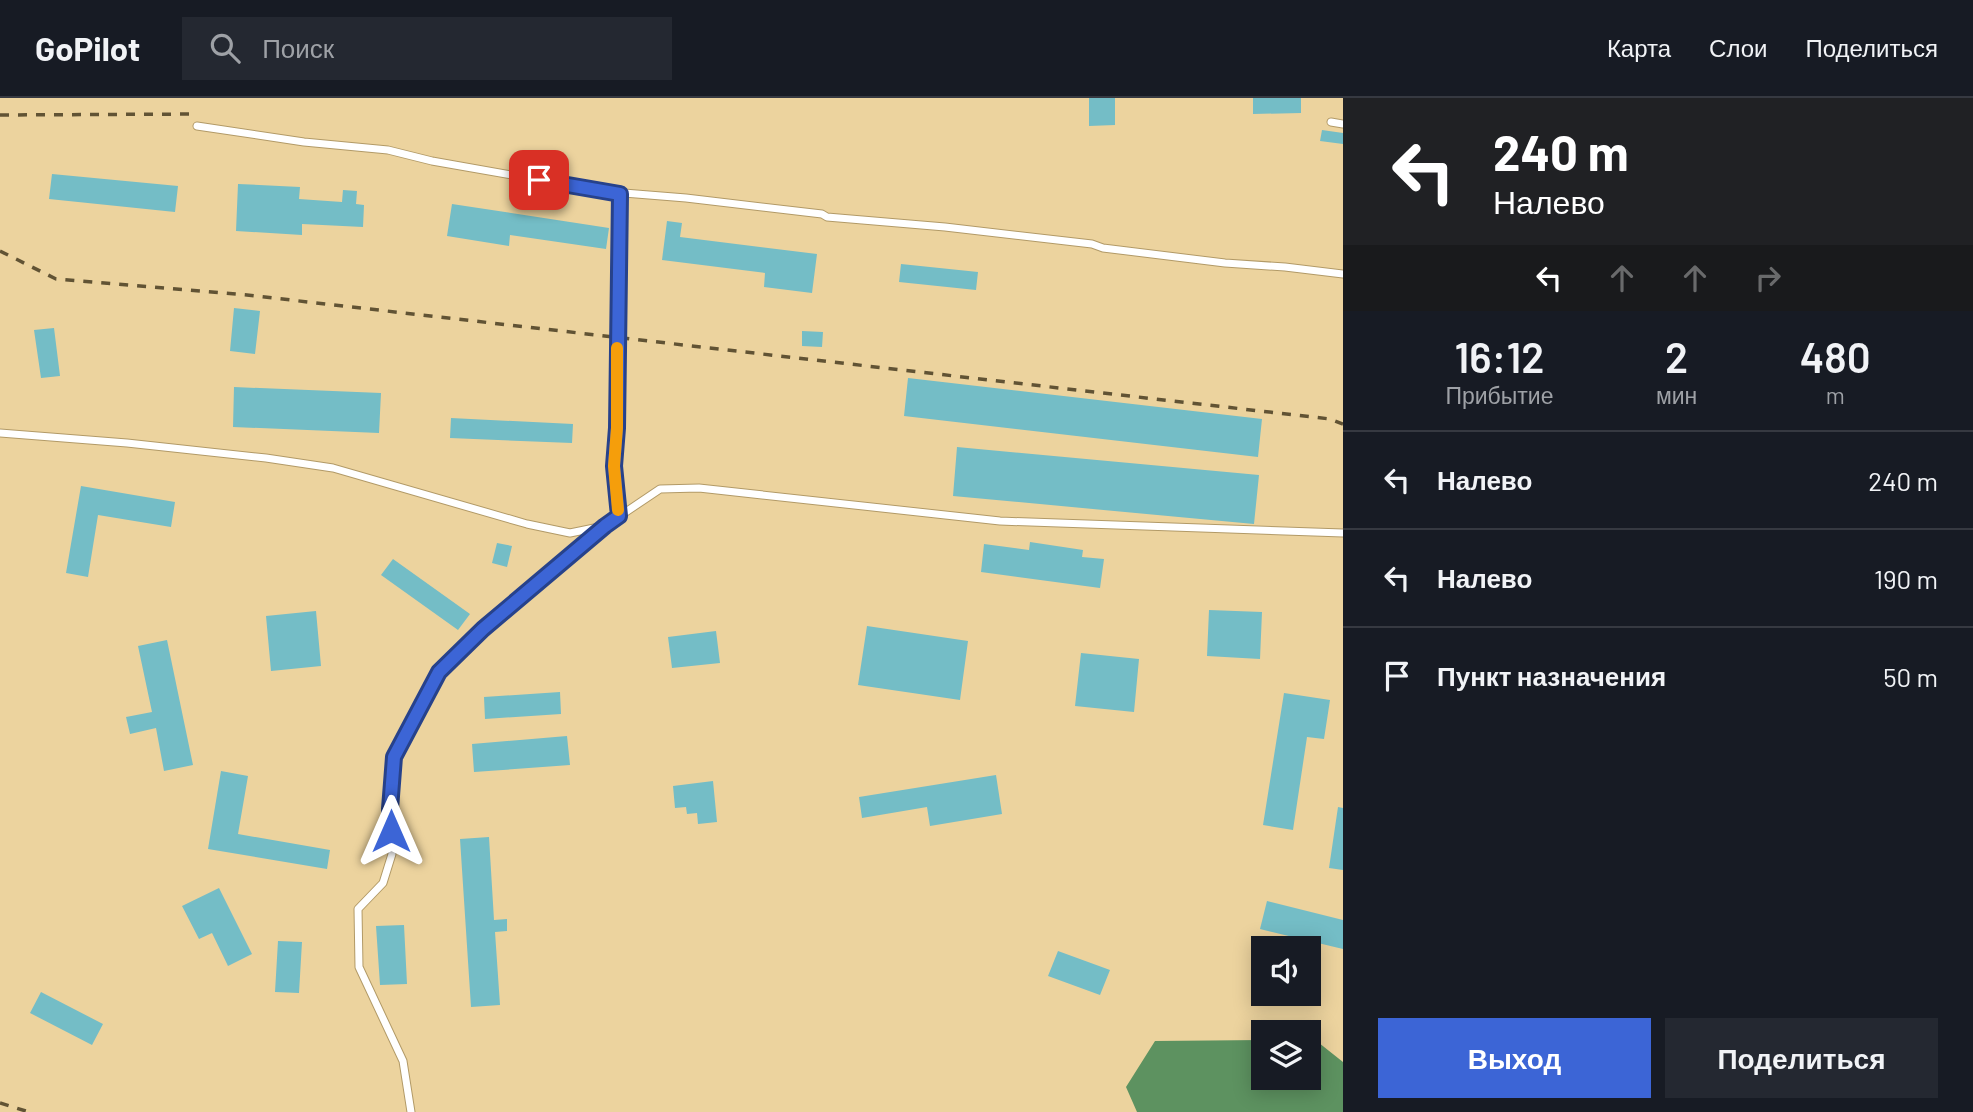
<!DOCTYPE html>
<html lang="ru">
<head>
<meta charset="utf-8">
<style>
  body { margin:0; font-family:Barlow,sans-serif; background:#242831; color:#f1f3f6; height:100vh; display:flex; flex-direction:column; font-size:26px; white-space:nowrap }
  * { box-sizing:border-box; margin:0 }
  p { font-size:23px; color:#9ea1a6 }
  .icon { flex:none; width:38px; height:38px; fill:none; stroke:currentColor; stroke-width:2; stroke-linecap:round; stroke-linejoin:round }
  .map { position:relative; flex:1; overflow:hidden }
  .drawer { display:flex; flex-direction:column; background:#171b24; width:630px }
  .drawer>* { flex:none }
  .top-card { background:#202124; color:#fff; overflow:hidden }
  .buttons { position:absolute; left:1251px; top:838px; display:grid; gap:14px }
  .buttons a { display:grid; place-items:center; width:70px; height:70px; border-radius:0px; background:#171b24; box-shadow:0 4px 18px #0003; font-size:35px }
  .pin { position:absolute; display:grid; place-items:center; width:60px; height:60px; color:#fff; margin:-30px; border-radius:14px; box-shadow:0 4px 10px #0006 }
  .me { position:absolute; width:77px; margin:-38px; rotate:0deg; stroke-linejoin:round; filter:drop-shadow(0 0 5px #0008) }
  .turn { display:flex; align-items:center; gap:24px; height:147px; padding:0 35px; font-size:32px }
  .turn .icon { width:91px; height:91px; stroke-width:2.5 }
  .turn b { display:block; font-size:49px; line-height:60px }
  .lanes { display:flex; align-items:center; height:66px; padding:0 35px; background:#0003; justify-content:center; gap:35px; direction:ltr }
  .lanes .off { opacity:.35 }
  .eta { display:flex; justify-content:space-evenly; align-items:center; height:119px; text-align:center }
  .eta b { font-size:42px; font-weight:600; line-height:49px }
  .cta { display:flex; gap:14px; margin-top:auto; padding:14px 35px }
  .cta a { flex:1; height:80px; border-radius:0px; background:#3c65d6; color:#fff; font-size:28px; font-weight:600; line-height:80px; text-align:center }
  .cta a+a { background:#242831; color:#f1f3f6 }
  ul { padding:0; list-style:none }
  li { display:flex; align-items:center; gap:21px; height:98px; padding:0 35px; border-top:2px solid #363941 }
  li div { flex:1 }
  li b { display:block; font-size:26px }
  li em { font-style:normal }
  header { display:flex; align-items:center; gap:42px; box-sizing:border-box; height:98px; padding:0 35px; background:#171b24; border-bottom:2px solid #363941 }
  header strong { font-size:33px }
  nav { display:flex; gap:38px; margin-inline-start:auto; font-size:24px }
  .search { width:490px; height:63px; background:#242831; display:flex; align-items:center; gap:18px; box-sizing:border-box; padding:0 24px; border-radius:0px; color:#9ea1a6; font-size:26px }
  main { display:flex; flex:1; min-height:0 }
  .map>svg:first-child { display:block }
</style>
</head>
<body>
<header>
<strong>GoPilot</strong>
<div class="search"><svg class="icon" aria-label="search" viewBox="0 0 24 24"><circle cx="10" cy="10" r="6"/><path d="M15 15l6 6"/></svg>Поиск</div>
<nav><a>Карта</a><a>Слои</a><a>Поделиться</a></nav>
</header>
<main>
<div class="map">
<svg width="1343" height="1014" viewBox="0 0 1343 1014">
  <rect width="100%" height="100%" fill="#ecd39e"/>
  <path fill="#5d9260" d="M 1309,941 L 1314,941 L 1343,964 L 1343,1014 L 1137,1014 L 1126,989 L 1155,943 L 1263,942 L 1264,980 L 1309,980 Z"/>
  <path fill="#74bdc6" d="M 1089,0 L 1115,0 L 1115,27 L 1089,28 Z
    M 1253,0 L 1301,0 L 1301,15 L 1253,16 Z
    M 1322,32 L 1343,35 L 1343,46 L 1320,43 Z
    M 52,76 L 178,88 L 175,114 L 49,101 Z
    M 238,86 L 300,89 L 299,101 L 342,104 L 343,92 L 357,93 L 356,106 L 364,107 L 363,129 L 302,126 L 302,137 L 236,133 Z
    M 452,106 L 609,130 L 606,151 L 510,137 L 509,148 L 447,138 Z
    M 667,123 L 682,125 L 680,139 L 817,156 L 812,195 L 764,189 L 765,175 L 662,162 Z
    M 901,166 L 978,174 L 976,192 L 899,184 Z
    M 234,210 L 260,213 L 255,256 L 230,253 Z
    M 54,230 L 60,278 L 41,280 L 34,232 Z
    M 802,233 L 823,234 L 822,249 L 802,248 Z
    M 908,280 L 1262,321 L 1258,359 L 904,318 Z
    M 234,289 L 381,295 L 379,335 L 233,329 Z
    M 451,320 L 573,326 L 572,345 L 450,340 Z
    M 957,349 L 1259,377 L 1254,426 L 953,398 Z
    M 81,388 L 175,404 L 171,429 L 98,417 L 88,479 L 66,475 Z
    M 1030,444 L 1083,452 L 1082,459 L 1104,461 L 1100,490 L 981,474 L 984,446 L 1029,452 Z
    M 497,445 L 512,448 L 507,469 L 492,465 Z
    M 393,461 L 470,516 L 458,532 L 381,477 Z
    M 1209,512 L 1262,514 L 1260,561 L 1207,558 Z
    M 316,513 L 321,568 L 271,573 L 266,518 Z
    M 867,528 L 968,543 L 960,602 L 858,587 Z
    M 716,533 L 720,565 L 672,570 L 668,539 Z
    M 167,542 L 193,667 L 164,673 L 156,630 L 130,636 L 126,619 L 152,614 L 138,548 Z
    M 1081,555 L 1139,561 L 1134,614 L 1075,608 Z
    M 560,594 L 561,616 L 485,621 L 484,599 Z
    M 1284,595 L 1330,602 L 1324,641 L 1307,639 L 1293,732 L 1263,727 Z
    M 567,638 L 570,667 L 474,674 L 472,646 Z
    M 221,673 L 248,678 L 238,736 L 330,752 L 327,771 L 208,751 Z
    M 996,677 L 1002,716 L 930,728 L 927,709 L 862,720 L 859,699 Z
    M 713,683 L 717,724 L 698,726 L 697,715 L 687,716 L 686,709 L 675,710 L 673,688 Z
    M 1338,709 L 1343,710 L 1343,772 L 1329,770 Z
    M 489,739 L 494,822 L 507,821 L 507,833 L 495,834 L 500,907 L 471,909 L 460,741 Z
    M 219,790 L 252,856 L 228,868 L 212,835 L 199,841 L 182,808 Z
    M 1267,803 L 1343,822 L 1343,851 L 1260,831 Z
    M 404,827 L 407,886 L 380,887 L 376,828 Z
    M 278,843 L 302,844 L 299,895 L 275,894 Z
    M 1058,853 L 1110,872 L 1100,897 L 1048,878 Z
    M 41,894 L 103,926 L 92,947 L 30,915 Z"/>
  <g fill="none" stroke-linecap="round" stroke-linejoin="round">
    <defs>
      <path id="service" d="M 1331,24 L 1343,26
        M 197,28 L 304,44 L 388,52 L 432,63 L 619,96 L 624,95 L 686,100 L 822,116 L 827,119 L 945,129 L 1092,146 L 1103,150 L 1225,165 L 1285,169 L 1343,176
        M 0,335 L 127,345 L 266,360 L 333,370 L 527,426 L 570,435 L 604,428
        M 619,418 L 614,368 L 617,330 L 619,96
        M 411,1014 L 403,963 L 359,869 L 358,811 L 383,785 L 392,756 L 390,711 L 394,659 L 439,574 L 483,531 L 605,428 L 660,391 L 699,390 L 1000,423 L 1343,435"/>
    </defs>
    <use href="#service" stroke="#b29a67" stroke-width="9"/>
    <use href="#service" stroke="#fff" stroke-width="7"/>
    <path stroke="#615334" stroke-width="3.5" stroke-dasharray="9 9" stroke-linecap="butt" d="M 0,17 L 197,16
      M 0,153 L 56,181 L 247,197 L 1330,321 L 1343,326
      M 0,1005 L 29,1014"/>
  </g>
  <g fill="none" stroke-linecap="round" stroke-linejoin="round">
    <defs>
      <path id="route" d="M 391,733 L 390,711 L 394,659 L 439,574 L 483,531 L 605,428 L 619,418 L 614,368 L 617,330 L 620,96 L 539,82"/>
    </defs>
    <use href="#route" stroke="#27428b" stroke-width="18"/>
    <use href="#route" stroke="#3c65d6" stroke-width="12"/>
    <path stroke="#f59e0b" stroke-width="12" d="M 617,250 L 617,330 L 614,368 L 618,412"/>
  </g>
</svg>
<div class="buttons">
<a><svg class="icon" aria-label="sound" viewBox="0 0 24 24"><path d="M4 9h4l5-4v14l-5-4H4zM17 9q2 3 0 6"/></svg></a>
<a><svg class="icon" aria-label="layers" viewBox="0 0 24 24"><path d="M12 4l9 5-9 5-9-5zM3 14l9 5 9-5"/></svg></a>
</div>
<div class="pin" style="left:539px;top:82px;background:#d93025"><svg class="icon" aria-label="arrive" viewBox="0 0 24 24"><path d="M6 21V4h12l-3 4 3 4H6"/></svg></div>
<svg class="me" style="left:391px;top:733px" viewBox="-20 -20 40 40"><path d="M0-17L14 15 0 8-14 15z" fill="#3c65d6" stroke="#fff" stroke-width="4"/></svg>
</div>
<section class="drawer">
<div class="top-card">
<div class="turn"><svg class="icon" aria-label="left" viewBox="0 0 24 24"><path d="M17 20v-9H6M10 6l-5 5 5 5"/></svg><div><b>240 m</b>Налево</div></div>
<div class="lanes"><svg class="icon" aria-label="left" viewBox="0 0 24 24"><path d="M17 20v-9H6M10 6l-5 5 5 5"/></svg><svg class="icon off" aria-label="ahead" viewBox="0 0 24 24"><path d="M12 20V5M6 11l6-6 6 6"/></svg><svg class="icon off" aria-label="ahead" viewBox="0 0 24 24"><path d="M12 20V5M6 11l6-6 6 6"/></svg><svg class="icon off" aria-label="right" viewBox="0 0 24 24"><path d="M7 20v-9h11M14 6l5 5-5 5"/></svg></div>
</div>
<div class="eta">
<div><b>16:12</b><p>Прибытие</p></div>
<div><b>2</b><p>мин</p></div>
<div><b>480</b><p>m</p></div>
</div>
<ul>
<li><svg class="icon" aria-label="left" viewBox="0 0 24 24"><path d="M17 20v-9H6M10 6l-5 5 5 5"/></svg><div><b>Налево</b></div><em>240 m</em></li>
<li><svg class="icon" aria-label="left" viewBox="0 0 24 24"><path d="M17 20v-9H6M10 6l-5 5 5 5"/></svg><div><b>Налево</b></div><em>190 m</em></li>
<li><svg class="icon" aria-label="arrive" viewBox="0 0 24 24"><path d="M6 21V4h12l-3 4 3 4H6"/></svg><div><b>Пункт назначения</b></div><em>50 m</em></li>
</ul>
<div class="cta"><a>Выход</a><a>Поделиться</a></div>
</section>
</main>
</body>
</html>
